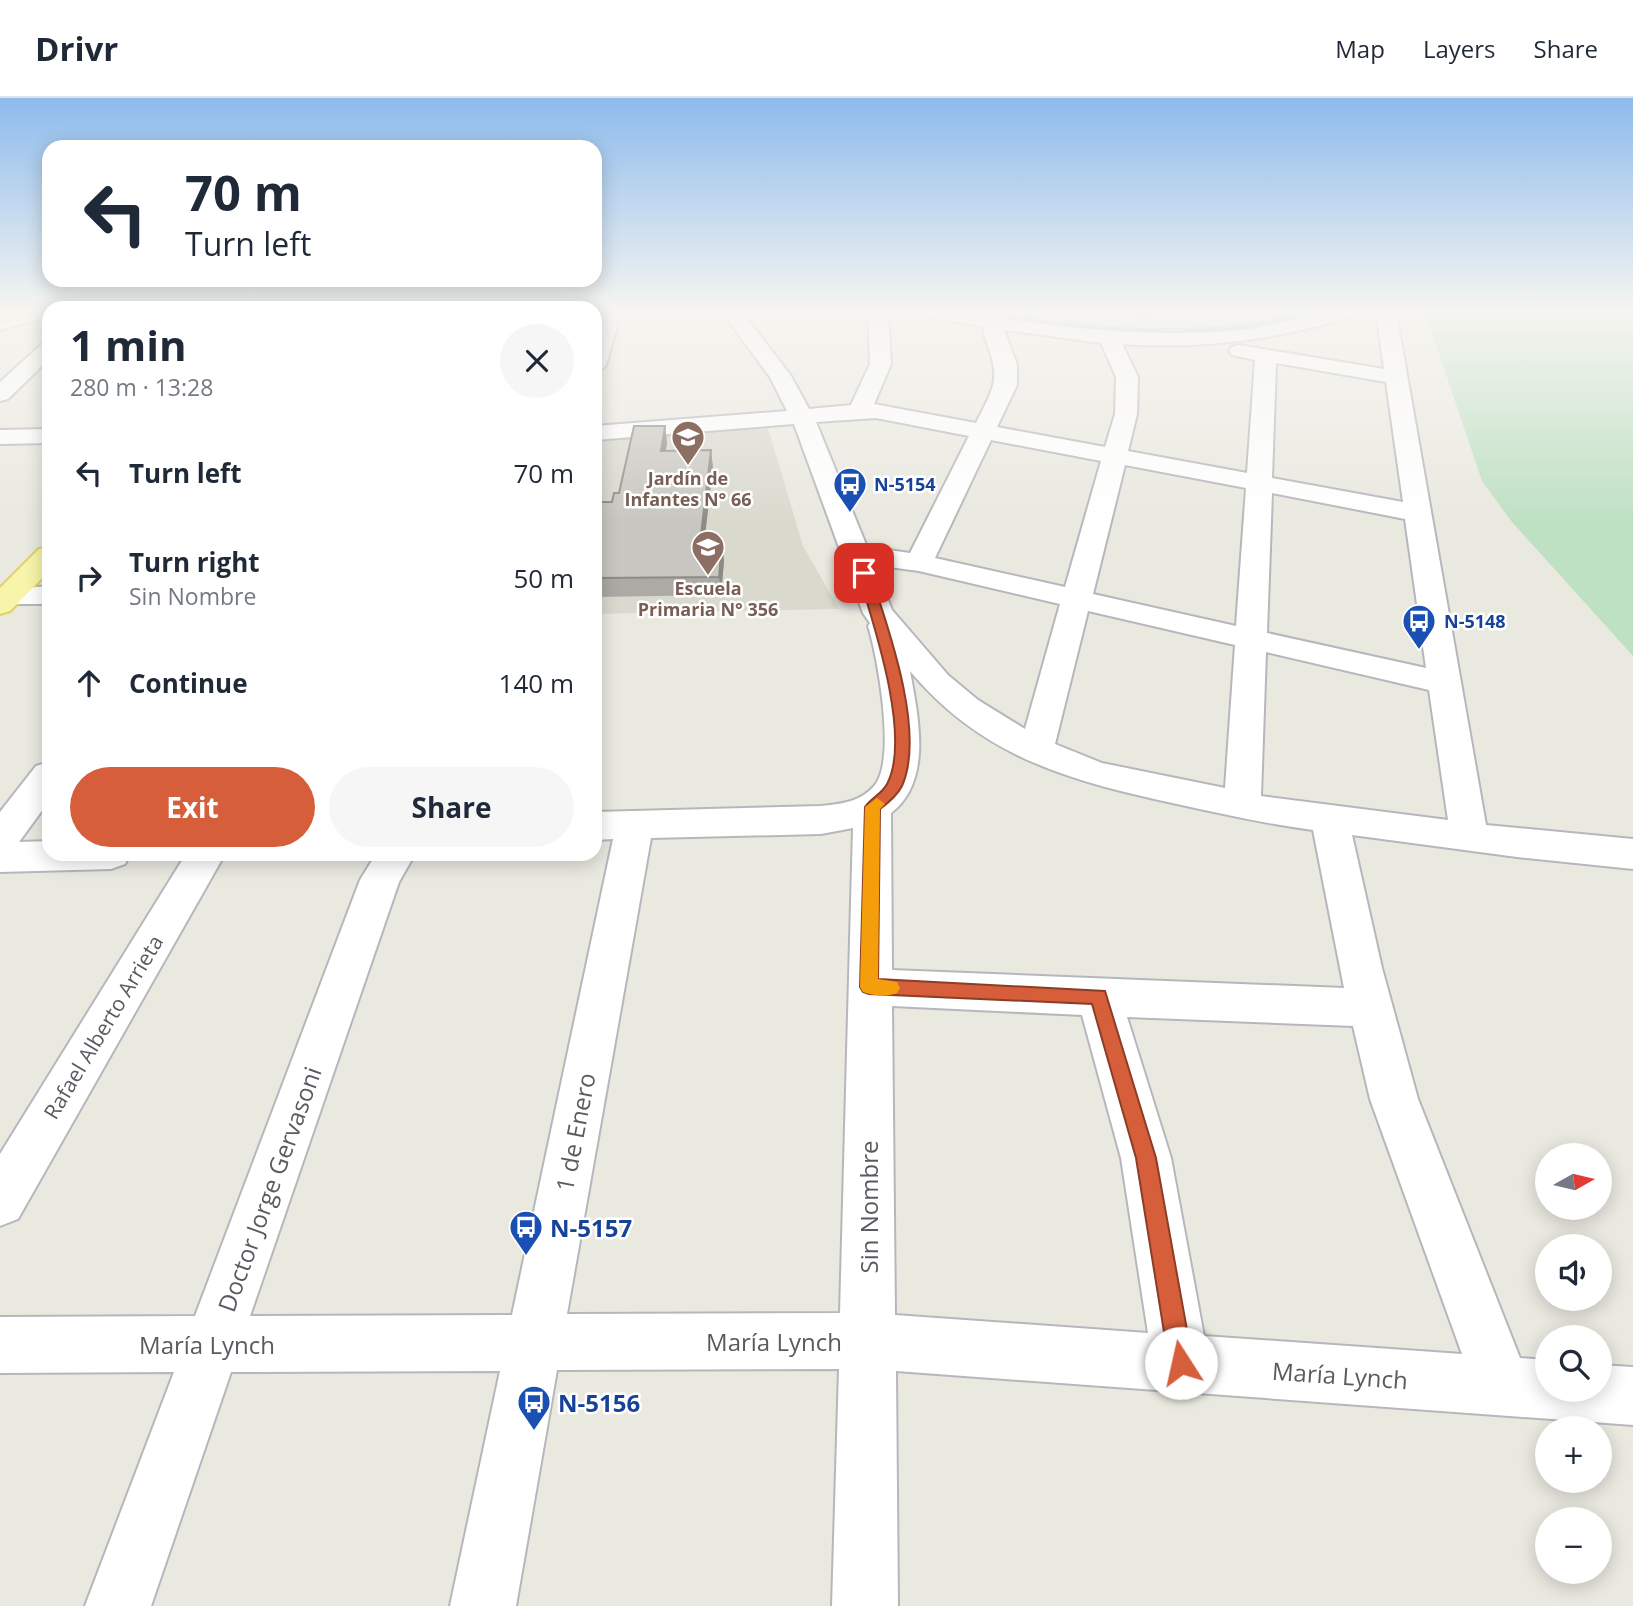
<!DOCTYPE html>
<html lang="en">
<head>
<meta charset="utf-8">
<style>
  body { margin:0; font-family:"Open Sans",sans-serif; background:#f6f6f7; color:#1f2937; height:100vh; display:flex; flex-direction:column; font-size:26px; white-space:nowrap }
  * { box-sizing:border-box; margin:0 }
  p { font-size:23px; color:#747a83 }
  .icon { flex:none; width:38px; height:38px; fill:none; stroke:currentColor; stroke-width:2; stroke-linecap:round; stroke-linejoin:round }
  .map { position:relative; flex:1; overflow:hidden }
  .drawer { position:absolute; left:42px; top:203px; width:560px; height:560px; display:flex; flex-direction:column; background:#fff; border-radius:21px; box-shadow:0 4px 18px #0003 }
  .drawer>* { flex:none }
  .banner { position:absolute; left:42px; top:42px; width:560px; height:147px; border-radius:21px; box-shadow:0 4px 18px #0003; background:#fff; color:#1f2937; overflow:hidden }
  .needle { width:46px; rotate:82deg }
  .fabs { position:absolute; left:1535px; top:1045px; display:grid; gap:14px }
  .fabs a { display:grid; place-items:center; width:77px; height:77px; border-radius:50%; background:#fff; box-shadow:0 4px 18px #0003; font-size:35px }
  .pin { position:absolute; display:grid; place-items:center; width:60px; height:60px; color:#fff; margin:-30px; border-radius:14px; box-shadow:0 4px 10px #0006 }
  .me { position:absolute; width:77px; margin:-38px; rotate:350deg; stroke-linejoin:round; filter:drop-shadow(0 0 5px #0008) }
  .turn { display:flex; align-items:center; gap:24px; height:147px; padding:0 28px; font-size:32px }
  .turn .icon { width:91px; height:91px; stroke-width:2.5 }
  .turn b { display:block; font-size:49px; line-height:60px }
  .round { display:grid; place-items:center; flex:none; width:74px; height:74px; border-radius:37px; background:#f6f6f7 }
  .summary { display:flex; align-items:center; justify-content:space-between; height:119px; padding:0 28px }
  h1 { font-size:42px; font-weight:700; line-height:52px }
  .action { display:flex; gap:14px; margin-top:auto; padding:14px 28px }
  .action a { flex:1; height:80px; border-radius:42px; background:#d65e3a; color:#fff; font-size:28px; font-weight:700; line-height:80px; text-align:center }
  .action a+a { background:#f6f6f7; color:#1f2937 }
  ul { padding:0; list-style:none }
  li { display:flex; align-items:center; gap:21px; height:105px; padding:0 28px }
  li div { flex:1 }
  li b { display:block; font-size:26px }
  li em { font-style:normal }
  header { display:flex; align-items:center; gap:42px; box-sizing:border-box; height:98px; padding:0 35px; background:#fff; border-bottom:2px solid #e0e1e3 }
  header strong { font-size:33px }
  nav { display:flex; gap:38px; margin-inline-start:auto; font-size:24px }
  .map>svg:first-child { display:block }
</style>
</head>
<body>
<header>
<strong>Drivr</strong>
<nav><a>Map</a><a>Layers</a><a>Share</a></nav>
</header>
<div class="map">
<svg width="1633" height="1508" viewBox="0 0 1633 1508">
  <rect width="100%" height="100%" fill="#eae9e0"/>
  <path fill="#dad9ce" d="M 768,330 L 803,448 L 839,511 L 595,516 L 595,345 L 605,340 Z"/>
  <path fill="#bee0c3" d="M 1425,214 L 1633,214 L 1633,558 L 1512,424 L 1482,383 Z"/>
  <path fill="#a5c6f5" d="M 1301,214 L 1324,214 C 1242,240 1149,241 1065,229 C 1050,227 1031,227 1017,222 L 1025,219 C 1117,231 1210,238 1301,214 Z"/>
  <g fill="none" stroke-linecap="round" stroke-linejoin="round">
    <defs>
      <path id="minor" d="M 21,214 L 49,214 L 49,218 L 0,232 L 0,220 Z
        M 601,214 L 621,214 L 606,267 L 602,271 L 595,273 L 595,234 Z
        M 722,214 L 742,214 L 791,278 L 809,311 L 851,307 L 870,266 L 868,214 L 888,214 L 891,266 L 874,306 L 976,325 C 998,282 1000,280 983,234 L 985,229 L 933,220 L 923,214 L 966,214 L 990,218 L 991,214 L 1011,214 L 1008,221 C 1086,233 1164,239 1243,232 C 1271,229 1298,219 1326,214 C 1337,213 1348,214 1359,214 L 1356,218 C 1278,241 1203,252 1122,246 L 1138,279 L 1137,316 L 1128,353 L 1247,375 L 1255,262 L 1232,257 L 1229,253 L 1232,249 L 1239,247 L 1384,271 L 1376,214 L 1396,214 L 1486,727 L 1633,741 L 1633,771 L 1517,759 L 1352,737 L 1382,870 L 1418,1001 L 1520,1260 L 1547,1262 L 1547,1292 L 1600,1292 L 1600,1267 L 1633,1269 L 1633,1327 L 896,1273 L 898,1508 L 832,1508 L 839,1271 L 557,1272 L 516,1508 L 450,1508 L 500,1273 L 231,1274 L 151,1508 L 85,1508 L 174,1274 L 0,1275 L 0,1219 L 195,1218 L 360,782 L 376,756 L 415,756 L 399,784 L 250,1218 L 512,1217 L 613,741 L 595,742 L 595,714 L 821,708 C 841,706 861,704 875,687 C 896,660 878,560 868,528 L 870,525 L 863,515 L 794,326 L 595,342 L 595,328 L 787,313 L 770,279 ZM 1004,232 L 1101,245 L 1116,279 L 1115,316 L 1105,349 L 997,329 L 1017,287 L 1017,267 ZM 1276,265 L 1386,284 L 1403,404 L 1272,380 ZM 876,320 L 969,338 L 910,455 L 867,449 L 816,324 ZM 991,342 L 1101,363 L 1065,489 L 935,460 ZM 1125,367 L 1246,390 L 1236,528 L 1093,496 ZM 1272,395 L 1405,421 L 1426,570 L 1267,535 ZM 874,467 L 919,473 L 1060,506 L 1025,631 L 978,602 L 948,577 L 892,512 ZM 1088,513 L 1235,547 L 1225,690 L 1102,665 L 1055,646 ZM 1266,554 L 1429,592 L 1448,722 L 1261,698 ZM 910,573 C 983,660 1071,683 1177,706 C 1222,716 1267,726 1313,732 L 1344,890 L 892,872 L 891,715 C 933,683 918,618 910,573 ZM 853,730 L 840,1215 L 567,1216 L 651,740 L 821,736 ZM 892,908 L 1082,917 L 1121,1060 L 1148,1235 L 895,1217 ZM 1127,919 L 1353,928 L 1370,1001 L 1462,1256 L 1204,1238 L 1171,1060 Z
        M 49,244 L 49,261 L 8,301 L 0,303 L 0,284 L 42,246 Z
        M 49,331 L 49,345 L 0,346 L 0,332 Z
        M 49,488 L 49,506 L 0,506 L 0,492 Z
        M 49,664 L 49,703 L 19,744 L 49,743 L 49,756 L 130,756 L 125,766 L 111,771 L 0,774 L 0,714 L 36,668 Z
        M 186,756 L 225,756 L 18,1121 L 0,1128 L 0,1056 Z"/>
      <path id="major" d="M 0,214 L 32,214 L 29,218 L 0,226 Z
        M 49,449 L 49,473 L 10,513 L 0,516 L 0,490 L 39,451 Z"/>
    </defs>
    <use href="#minor" stroke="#b6b7bc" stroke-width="4"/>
    <use href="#major" stroke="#e2d162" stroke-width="4"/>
    <use href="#minor" fill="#fff" fill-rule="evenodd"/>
    <use href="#major" fill="#f6f5a9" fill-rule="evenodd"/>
  </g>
  <path fill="#acaaa5" d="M 1124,214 L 1159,214 L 1142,221 Z
    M 665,328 L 667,344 L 666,353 L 711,352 L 713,370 L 704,445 L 722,445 L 724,463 L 721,497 L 596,499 L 595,492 L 595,404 L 612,404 Z"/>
  <path fill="#8c8b86" d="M 1148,214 L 1159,214 L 1142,221 L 1144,216 Z
    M 665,328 L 667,344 L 663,370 L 661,353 Z
    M 711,352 L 713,370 L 702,463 L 700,445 Z
    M 722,445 L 724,463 L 721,497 L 719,479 Z"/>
  <path fill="#c8c6c0" stroke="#8c8b86" stroke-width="2" d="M 634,328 L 665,328 L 661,353 L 711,352 L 700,445 L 722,445 L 719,479 L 595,480 L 596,465 L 595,465 L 595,404 L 612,404 L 614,395 L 619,395 Z"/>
  <linearGradient id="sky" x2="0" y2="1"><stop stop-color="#8dbbed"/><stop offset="0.5" stop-color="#f6f5f1"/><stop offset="1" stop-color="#f6f5f1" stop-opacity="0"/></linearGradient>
  <rect width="1633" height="425" fill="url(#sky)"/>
  <path fill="#d65e3a" stroke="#8b3d26" stroke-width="2" d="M 864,472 L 870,475 C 888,529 926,634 902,688 C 897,698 888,705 880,711 L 878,881 L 1105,893 L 1156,1060 L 1193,1265 L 1189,1274 L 1181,1277 L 1173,1274 L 1169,1265 L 1136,1060 L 1092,906 L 869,896 L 863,894 L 860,889 L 865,709 C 871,700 882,696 887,686 C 912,639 873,524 858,475 Z"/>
  <path fill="#f59e0b" d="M 877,700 L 885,706 L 880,711 L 878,881 L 897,884 L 900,890 L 897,895 C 887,899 873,898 863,894 L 860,889 L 865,709 Z"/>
  <defs>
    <symbol id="school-pin" viewBox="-11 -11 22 30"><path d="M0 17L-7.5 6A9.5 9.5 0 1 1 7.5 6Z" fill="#8d6e63" stroke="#fff"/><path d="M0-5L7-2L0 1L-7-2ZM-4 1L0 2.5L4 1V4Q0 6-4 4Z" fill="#fff"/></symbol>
    <symbol id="bus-pin" viewBox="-11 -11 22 30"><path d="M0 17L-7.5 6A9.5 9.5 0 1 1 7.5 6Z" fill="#1a4fb4" stroke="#fff"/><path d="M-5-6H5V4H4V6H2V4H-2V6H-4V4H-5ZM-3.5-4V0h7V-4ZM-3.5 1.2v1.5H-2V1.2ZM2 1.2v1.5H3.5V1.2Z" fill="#fff"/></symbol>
  </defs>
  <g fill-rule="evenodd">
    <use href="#school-pin" x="669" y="320" width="38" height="52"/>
    <use href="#bus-pin" x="831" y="367" width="38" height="52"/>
    <use href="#school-pin" x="689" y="430" width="38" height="52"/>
    <use href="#bus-pin" x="1400" y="504" width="38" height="52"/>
    <use href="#bus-pin" x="507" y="1110" width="38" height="52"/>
    <use href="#bus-pin" x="515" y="1285" width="38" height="52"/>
  </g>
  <g text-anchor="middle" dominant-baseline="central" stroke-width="5" stroke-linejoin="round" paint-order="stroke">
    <g font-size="18" font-weight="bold" fill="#785e54" stroke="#fff">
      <text x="688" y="380">Jardín de<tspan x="688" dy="21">Infantes N° 66</tspan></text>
      <text x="708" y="490">Escuela<tspan x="708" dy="21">Primaria N° 356</tspan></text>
    </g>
    <g font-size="18" font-weight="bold" fill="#164399" stroke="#fff" text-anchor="start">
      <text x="874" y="386">N-5154</text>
      <text x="1444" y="523">N-5148</text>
    </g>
    <g font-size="21" fill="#595b60" stroke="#fff">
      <text transform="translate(103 929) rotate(-59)">Rafael Alberto Arrieta</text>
    </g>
    <g font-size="24" fill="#595b60" stroke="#fff">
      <text transform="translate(575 1034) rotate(-79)">1 de Enero</text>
      <text transform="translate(269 1091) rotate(-70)">Doctor Jorge Gervasoni</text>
      <text transform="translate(868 1109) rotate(-90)">Sin Nombre</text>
      <text x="774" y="1243">María Lynch</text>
      <text x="207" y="1246">María Lynch</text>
      <text transform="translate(1340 1277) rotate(4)">María Lynch</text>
    </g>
    <g font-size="24" font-weight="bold" fill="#164399" stroke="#fff" text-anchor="start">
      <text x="550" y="1129">N-5157</text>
      <text x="558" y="1304">N-5156</text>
    </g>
  </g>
</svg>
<div class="fabs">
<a><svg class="needle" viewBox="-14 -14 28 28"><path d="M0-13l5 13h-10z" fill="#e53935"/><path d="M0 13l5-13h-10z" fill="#747a83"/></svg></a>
<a><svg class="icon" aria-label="sound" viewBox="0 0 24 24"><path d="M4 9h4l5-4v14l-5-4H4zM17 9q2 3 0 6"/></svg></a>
<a><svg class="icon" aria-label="search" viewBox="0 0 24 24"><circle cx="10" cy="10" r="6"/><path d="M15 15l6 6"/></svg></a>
<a>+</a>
<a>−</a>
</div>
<div class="pin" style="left:864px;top:475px;background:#d93025"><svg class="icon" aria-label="arrive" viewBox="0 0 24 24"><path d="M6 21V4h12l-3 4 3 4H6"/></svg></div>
<svg class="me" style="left:1181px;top:1265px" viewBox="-20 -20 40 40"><circle r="19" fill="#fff"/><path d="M0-13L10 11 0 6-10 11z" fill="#d65e3a"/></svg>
<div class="banner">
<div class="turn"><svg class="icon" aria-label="left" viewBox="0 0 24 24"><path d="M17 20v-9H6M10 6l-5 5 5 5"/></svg><div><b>70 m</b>Turn left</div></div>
</div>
<section class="drawer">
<div class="summary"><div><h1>1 min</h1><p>280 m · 13:28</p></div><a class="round"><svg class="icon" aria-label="close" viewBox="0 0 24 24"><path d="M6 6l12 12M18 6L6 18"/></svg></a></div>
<ul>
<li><svg class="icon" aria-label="left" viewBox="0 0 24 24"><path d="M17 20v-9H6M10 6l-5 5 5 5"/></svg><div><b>Turn left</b></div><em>70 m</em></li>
<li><svg class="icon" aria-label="right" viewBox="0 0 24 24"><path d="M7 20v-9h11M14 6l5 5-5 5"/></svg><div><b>Turn right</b><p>Sin Nombre</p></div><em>50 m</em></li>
<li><svg class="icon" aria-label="ahead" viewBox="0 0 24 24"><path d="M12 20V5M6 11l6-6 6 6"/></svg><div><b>Continue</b></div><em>140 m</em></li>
</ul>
<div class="action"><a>Exit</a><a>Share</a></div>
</section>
</div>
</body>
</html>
